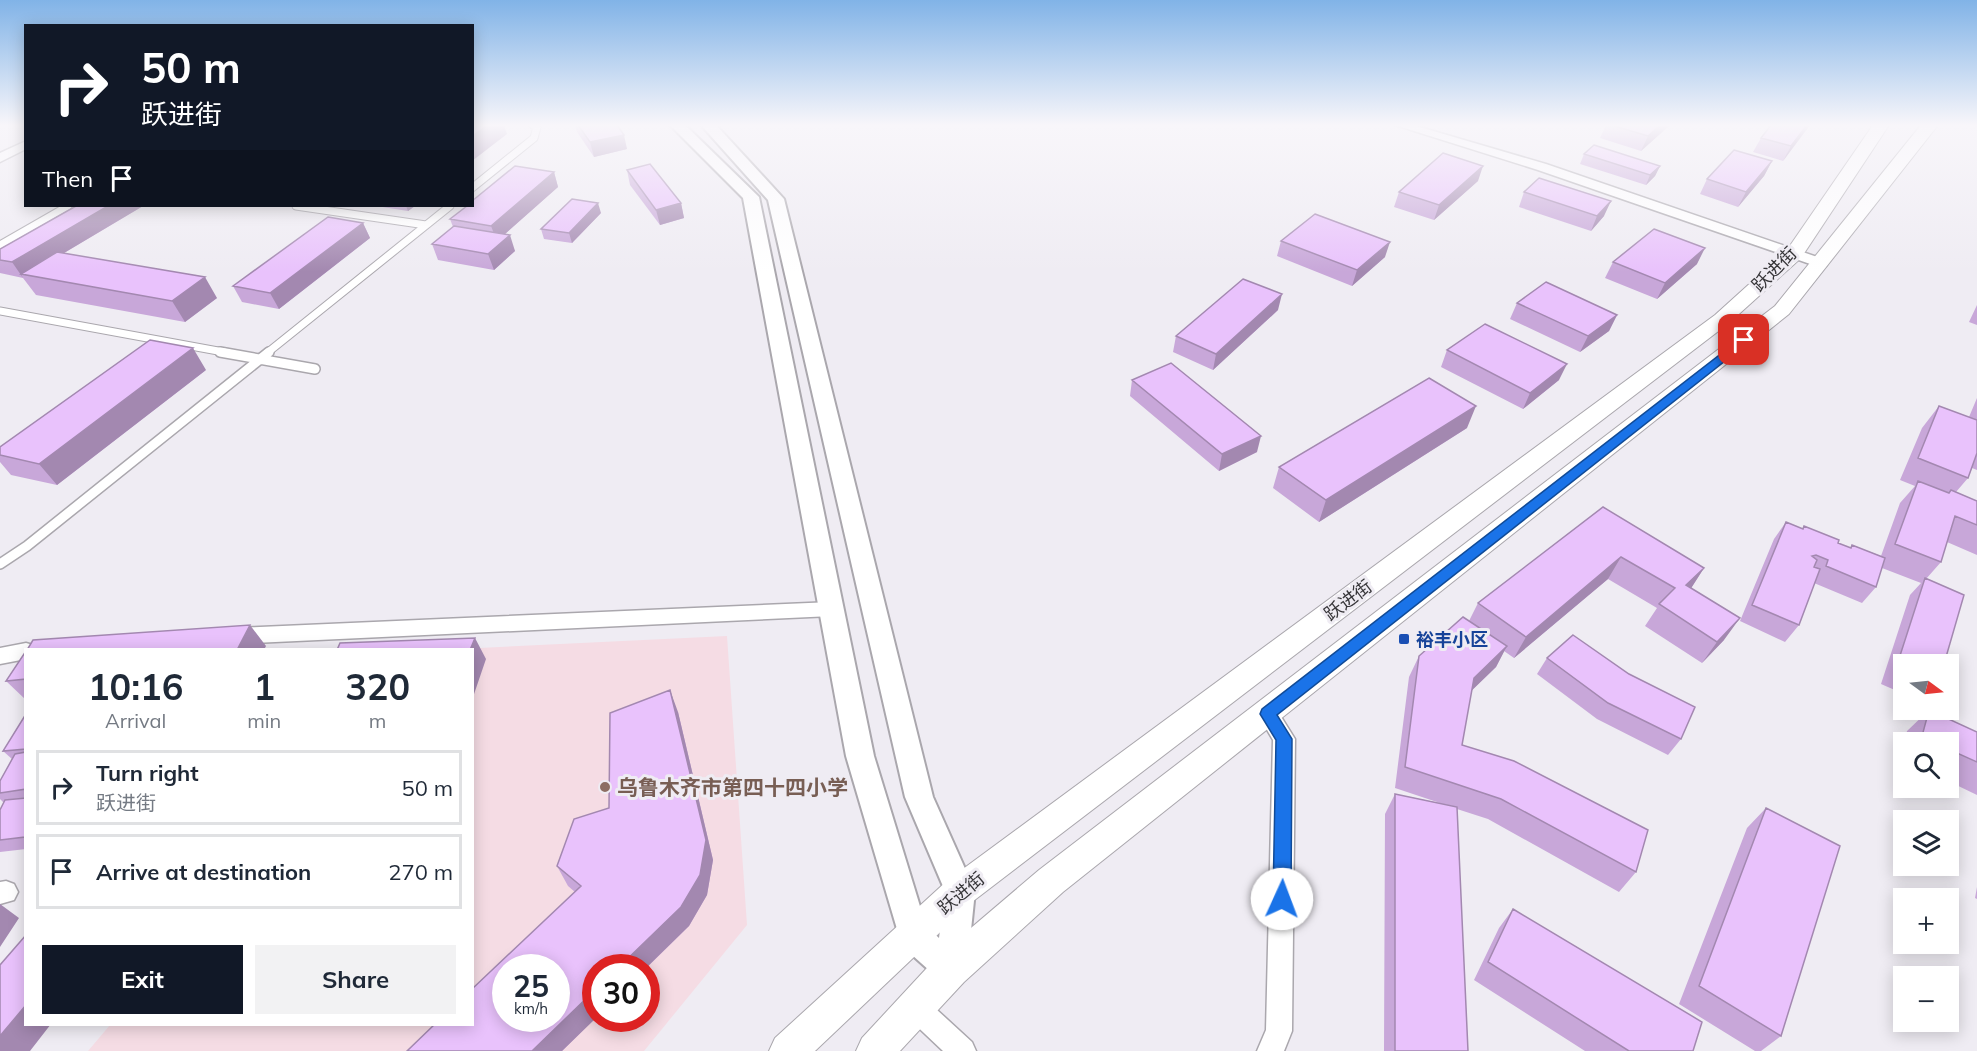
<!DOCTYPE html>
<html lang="en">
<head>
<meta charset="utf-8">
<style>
  body { margin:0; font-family:Mulish,"Noto Sans SC",sans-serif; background:#f2f2f3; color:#1f2937; height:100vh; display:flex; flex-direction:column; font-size:22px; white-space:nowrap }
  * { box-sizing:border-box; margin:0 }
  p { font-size:20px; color:#747a83 }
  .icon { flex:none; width:33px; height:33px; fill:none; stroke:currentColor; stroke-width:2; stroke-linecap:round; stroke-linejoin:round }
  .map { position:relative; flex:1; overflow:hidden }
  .panel { position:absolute; left:24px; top:648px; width:450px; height:378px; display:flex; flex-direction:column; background:#fff; border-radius:0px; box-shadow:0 3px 15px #0003 }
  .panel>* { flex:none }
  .banner { position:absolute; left:24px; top:24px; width:450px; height:183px; border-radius:0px; box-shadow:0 3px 15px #0003; background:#111827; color:#fff; overflow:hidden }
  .needle { width:39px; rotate:105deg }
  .buttons { position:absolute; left:1893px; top:654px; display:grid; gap:12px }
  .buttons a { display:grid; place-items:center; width:66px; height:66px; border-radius:0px; background:#fff; box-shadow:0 3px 15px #0003; font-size:30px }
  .speed { position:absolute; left:492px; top:954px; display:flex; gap:12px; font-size:30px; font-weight:700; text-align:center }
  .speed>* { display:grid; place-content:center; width:78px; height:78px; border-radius:50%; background:#fff; box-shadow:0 3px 15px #0003; line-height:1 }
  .speed small { font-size:15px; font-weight:400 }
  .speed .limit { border:9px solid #d22; background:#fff; color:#111 }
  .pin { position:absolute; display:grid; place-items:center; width:51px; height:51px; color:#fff; margin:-26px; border-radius:12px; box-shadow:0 3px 9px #0006 }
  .me { position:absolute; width:66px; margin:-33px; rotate:2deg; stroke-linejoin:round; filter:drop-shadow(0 0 4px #0008) }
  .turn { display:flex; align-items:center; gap:21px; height:126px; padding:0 18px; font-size:27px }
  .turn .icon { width:78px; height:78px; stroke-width:2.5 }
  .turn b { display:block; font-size:42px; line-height:51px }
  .then { display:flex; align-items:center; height:57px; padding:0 18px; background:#0003; gap:12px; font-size:22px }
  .eta { display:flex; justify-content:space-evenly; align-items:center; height:102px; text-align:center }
  .eta b { font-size:36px; font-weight:700; line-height:42px }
  .action { display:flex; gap:12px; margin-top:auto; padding:12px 18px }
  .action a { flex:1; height:69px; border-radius:0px; background:#111827; color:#fff; font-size:24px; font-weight:700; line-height:69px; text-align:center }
  .action a+a { background:#f2f2f3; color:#1f2937 }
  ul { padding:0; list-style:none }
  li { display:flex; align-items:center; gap:18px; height:75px; margin:0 12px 9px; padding:0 6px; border:3px solid #e0e1e3; border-radius:0px }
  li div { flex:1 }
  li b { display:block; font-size:22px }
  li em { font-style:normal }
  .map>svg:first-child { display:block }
</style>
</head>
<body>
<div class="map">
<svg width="1977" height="1051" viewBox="0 0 1977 1051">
  <rect width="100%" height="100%" fill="#efecf3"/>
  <path fill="#f5dce4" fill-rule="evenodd" d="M 727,636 L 747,925 L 644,1051 L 88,1051 L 110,1025 L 472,1024 L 472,650 L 459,649 ZM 506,968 L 556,968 L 556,1018 L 506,1018 ZM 596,968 L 646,968 L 646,1018 L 596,1018 Z"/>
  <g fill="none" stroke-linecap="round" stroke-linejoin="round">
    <defs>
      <path id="service-far1" d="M 472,188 L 534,138 L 537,127 L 533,125
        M 296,206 L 426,225
        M 0,245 L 68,206
        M 0,311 L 229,353
        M 267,353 L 450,206"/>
      <path id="service" d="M 220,352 L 315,369
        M 0,564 L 27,546 L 269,352"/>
      <path id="minor" d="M 1395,125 L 1413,125 L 1546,164 L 1826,260 L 1828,263 L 1826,266 L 1816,266 L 1538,170 Z
        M 26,141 L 26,149 L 0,162 L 0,153 Z
        M 832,602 L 839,604 L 842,609 L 839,614 L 832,616 L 234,644 L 227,641 L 224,636 L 227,631 L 234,628 Z
        M 26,643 L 33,645 L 35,650 L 26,650 L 26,659 L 0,664 L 0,648 Z
        M 1268,704 L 1275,707 L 1295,739 L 1292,1031 L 1284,1051 L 1257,1051 L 1266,1030 L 1273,740 L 1257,713 L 1261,707 Z
        M 6,881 L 14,884 L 18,892 L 14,900 L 0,904 L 0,882 Z
        M 915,994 L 924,998 L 972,1042 L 976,1051 L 943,1051 L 906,1016 L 902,1007 L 906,998 Z"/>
      <path id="tertiary" d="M 670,125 L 685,125 L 759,197 L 874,756 L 926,926 L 939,938 L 945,891 L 905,797 L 768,200 L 701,125 L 716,125 L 784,199 L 933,797 L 975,891 L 967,969 L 962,980 L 951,985 L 940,980 L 902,946 L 846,756 L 743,198 Z"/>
      <path id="secondary" d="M 1873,125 L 1889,125 L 1801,258 L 1729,323 L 972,902 L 815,1051 L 769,1051 L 775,1038 L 948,880 L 1715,315 L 1787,250 Z
        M 1921,125 L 1938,125 L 1789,314 L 1063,892 L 964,982 L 900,1051 L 856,1051 L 862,1038 L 938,956 L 1039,870 L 1775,306 Z"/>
    </defs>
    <use href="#service-far1" stroke="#aaa7ad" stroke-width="9"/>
    <use href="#service" stroke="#aaa7ad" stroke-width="12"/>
    <use href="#minor" stroke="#aaa7ad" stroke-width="3"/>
    <use href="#tertiary" stroke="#aaa7ad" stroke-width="4"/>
    <use href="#secondary" stroke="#aaa7ad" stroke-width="2"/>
    <use href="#service-far1" stroke="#fff" stroke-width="7"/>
    <use href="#service" stroke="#fff" stroke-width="9"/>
    <use href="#minor" fill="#fff" fill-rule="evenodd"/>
    <use href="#tertiary" fill="#fff" fill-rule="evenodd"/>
    <use href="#secondary" fill="#fff" fill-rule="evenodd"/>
  </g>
  <path fill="#c8a7d9" d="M 575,125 L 617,125 L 627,149 L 594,157 L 577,132 Z
    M 1606,125 L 1670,125 L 1641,151 L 1600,138 Z
    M 1771,125 L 1810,125 L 1783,161 L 1753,152 L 1761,138 Z
    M 1584,154 L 1660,166 L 1655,176 L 1646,185 L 1580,164 Z
    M 1772,161 L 1764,176 L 1738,207 L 1700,194 L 1707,179 Z
    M 627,170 L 681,203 L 684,218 L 660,225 L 630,185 Z
    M 554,172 L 558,187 L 505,234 L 515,251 L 494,270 L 438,260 L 432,244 L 453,227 L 450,219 Z
    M 1478,181 L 1434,220 L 1394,207 L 1399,192 Z
    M 1524,192 L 1604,216 L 1591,231 L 1519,207 Z
    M 76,206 L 143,206 L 64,253 L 217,298 L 185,322 L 36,295 L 23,278 L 0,273 L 0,249 Z
    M 376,206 L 415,206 L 408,211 Z
    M 601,213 L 572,243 L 544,239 L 541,229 Z
    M 363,223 L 370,238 L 279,309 L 242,302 L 233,286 Z
    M 1281,241 L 1385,257 L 1352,286 L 1277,256 Z
    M 1613,262 L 1697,264 L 1657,299 L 1605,278 Z
    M 1517,303 L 1617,315 L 1609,331 L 1580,352 L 1510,319 Z
    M 1977,305 L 1977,325 L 1969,322 Z
    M 1278,310 L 1213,370 L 1173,352 L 1176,336 Z
    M 1447,350 L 1559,380 L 1523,409 L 1441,367 Z
    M 206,370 L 57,485 L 11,475 L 0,462 L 0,447 Z
    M 1132,380 L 1257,452 L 1219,471 L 1130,396 Z
    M 1977,398 L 1977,470 L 1972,468 L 1968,478 L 1956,492 L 1977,501 L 1977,555 L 1947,542 L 1941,562 L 1926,579 L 1904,664 L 1904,694 L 1881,684 L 1910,595 L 1921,583 L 1882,568 L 1876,587 L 1862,603 L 1814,583 L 1799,625 L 1785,642 L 1740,621 L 1774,539 L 1786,522 L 1802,529 L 1804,526 L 1838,543 L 1850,548 L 1852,545 L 1881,556 L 1900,503 L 1915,486 L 1900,480 L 1922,428 L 1939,406 L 1969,417 Z
    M 1467,428 L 1319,522 L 1273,488 L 1279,467 Z
    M 1603,507 L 1704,568 L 1691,588 L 1724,640 L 1702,663 L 1645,626 L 1657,608 L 1608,579 L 1514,658 L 1504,651 L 1496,667 L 1471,691 L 1462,745 L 1636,872 L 1619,892 L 1488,819 L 1457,809 L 1468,1051 L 1384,1051 L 1385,814 L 1395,794 L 1440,803 L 1395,788 L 1409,677 L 1419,656 L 1469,621 L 1478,603 Z
    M 26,651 L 26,700 L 6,681 Z
    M 1547,658 L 1681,739 L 1668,755 L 1597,719 L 1537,674 Z
    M 1929,710 L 1977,732 L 1977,795 L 1948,781 L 1948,742 L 1904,742 L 1907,731 Z
    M 678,712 L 713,860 L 707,895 L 689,926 L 562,1051 L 407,1051 L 575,892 L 568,886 L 557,866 L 609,808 Z
    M 26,714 L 26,849 L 0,852 L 0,810 L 4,803 L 0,799 L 0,781 L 12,759 L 3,751 Z
    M 1904,744 L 1904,759 L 1900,757 Z
    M 1766,808 L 1781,1036 L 1761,1051 L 1755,1051 L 1679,1004 L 1747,828 Z
    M 1977,887 L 1977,899 L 1975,898 Z
    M 1513,909 L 1693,1051 L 1585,1051 L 1474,980 L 1499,928 Z"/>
  <path fill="#a388b0" d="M 488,125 L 504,125 L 507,134 L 472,161 L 472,136 Z
    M 1660,125 L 1670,125 L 1641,151 L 1648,136 Z
    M 1807,125 L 1810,125 L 1783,161 L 1791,146 Z
    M 624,135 L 627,149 L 594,157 L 590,142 Z
    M 1772,161 L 1764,176 L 1738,207 L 1746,192 Z
    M 1483,166 L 1478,181 L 1434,220 L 1439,205 Z
    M 1660,166 L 1655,176 L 1646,185 L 1650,175 Z
    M 554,172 L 558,187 L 497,241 L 491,226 Z
    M 1611,201 L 1604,216 L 1591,231 L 1597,216 Z
    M 598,203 L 601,213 L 572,243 L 569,233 Z
    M 681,203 L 684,218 L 660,225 L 656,210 Z
    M 108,206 L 143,206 L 27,275 L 21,274 L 23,278 L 12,262 Z
    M 406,206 L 415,206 L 408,211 Z
    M 363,223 L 370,238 L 279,309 L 270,293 Z
    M 510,235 L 515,251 L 494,270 L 488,254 Z
    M 1390,242 L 1385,257 L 1352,286 L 1357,270 Z
    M 1705,248 L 1697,264 L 1657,299 L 1665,283 Z
    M 205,277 L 217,298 L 185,322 L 172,301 Z
    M 1282,294 L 1278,310 L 1213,370 L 1216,354 Z
    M 1617,315 L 1609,331 L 1580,352 L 1588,336 Z
    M 193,348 L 206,370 L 57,485 L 39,464 Z
    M 1567,364 L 1559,380 L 1523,409 L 1530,393 Z
    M 1476,406 L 1467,428 L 1319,522 L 1326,500 Z
    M 1261,436 L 1257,452 L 1219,471 L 1222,454 Z
    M 1621,557 L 1608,579 L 1514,658 L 1526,637 Z
    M 1704,568 L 1690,590 L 1686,585 Z
    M 1740,618 L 1724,640 L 1702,663 L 1717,642 Z
    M 250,625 L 266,646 L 264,650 L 237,650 Z
    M 475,638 L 486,659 L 472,700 L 472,650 L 470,650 Z
    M 1507,646 L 1496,667 L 1463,699 L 1474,678 Z
    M 670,690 L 678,712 L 713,860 L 707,895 L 689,926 L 646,968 L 618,968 Z
    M 0,904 L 19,918 L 0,947 Z
    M 596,989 L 596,1018 L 562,1051 L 532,1051 Z
    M 26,1005 L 26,1024 L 51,1024 L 30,1051 L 0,1051 L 0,1036 Z"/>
  <path fill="#e9c2fc" stroke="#a388b0" stroke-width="1.5" fill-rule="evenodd" d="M 472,125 L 488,125 L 472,136 Z
    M 578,125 L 617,125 L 624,135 L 590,142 Z
    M 1611,125 L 1660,125 L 1648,136 Z
    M 1771,125 L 1807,125 L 1791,146 L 1761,138 Z
    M 1594,145 L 1660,166 L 1650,175 L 1584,154 Z
    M 1734,150 L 1772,161 L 1746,192 L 1707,179 Z
    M 1443,153 L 1483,166 L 1439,205 L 1399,192 Z
    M 650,164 L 681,203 L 656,210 L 627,170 Z
    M 515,166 L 554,172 L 491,226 L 450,219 L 467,206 L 472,206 L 472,201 Z
    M 1539,178 L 1611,201 L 1597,216 L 1524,192 Z
    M 572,199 L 598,203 L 569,233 L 541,229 Z
    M 76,206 L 108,206 L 12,262 L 0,260 L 0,249 Z
    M 1315,214 L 1390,242 L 1357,270 L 1281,241 Z
    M 328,217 L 363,223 L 270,293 L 233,286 Z
    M 454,226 L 510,235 L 488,254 L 432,244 Z
    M 1654,229 L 1705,248 L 1665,283 L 1613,262 Z
    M 57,252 L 205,277 L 172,301 L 21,274 Z
    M 1243,279 L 1282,294 L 1216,354 L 1176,336 Z
    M 1546,282 L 1617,315 L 1588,336 L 1517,303 Z
    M 1485,324 L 1567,364 L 1530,393 L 1447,350 Z
    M 150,340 L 193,348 L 39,464 L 0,455 L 0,447 Z
    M 1171,363 L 1261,436 L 1222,454 L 1132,380 Z
    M 1429,378 L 1476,406 L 1326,500 L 1279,467 Z
    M 1939,406 L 1977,420 L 1977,453 L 1968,478 L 1918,458 Z
    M 1918,481 L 1949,493 L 1951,490 L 1977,501 L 1977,525 L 1955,516 L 1941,562 L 1895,544 Z
    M 1603,507 L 1704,568 L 1686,585 L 1740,618 L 1717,642 L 1659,604 L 1675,588 L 1621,557 L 1526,637 L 1478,603 Z
    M 1786,522 L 1803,529 L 1804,526 L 1839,540 L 1838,543 L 1851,548 L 1852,545 L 1885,558 L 1876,587 L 1826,566 L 1828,560 L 1816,555 L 1812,556 L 1817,560 L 1814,567 L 1820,569 L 1799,625 L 1752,605 Z
    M 1925,578 L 1964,595 L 1944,664 L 1904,664 L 1904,671 L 1896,668 Z
    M 1463,617 L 1507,646 L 1474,678 L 1462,745 L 1514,761 L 1648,830 L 1636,872 L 1501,799 L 1405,767 L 1419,656 Z
    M 250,625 L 237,650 L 27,650 L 33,640 Z
    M 1573,635 L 1629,674 L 1695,707 L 1681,739 L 1608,703 L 1547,658 Z
    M 475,638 L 470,650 L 337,650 L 340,643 Z
    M 26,651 L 26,679 L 6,681 Z
    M 670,690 L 706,840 L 700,875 L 681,907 L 618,968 L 596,968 L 596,989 L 532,1051 L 407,1051 L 435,1024 L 472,1024 L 472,989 L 581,886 L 557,866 L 574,819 L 609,808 L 610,713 ZM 506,968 L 556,968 L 556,1018 L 506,1018 Z
    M 1929,710 L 1977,732 L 1977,762 L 1948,749 L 1948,742 L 1935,742 L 1922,736 Z
    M 26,714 L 26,749 L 3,751 Z
    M 26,752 L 26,789 L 0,793 L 0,781 L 15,754 Z
    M 1395,794 L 1457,807 L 1468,1051 L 1395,1051 Z
    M 26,798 L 25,837 L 0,840 L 0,810 L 5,800 Z
    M 1766,808 L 1840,846 L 1781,1036 L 1699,986 Z
    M 1513,909 L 1702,1022 L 1693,1051 L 1629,1051 L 1488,962 Z
    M 26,935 L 26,1005 L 0,1036 L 0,965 Z"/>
  <linearGradient id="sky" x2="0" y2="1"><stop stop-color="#81b3e7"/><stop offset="0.46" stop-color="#f8f6fa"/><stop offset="1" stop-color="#f8f6fa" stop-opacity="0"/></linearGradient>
  <rect width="1977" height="272" fill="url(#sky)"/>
  <path fill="#1a73e8" stroke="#114b97" stroke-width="1.5" d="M 1744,336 L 1750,340 L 1749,342 L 1277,715 L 1292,739 L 1291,899 L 1288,905 L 1282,908 L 1275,905 L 1273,899 L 1276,740 L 1260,714 L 1262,709 Z"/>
  <rect fill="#1a4fb4" stroke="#efecf3" stroke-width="2" x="1398" y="633" width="12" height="12" rx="3"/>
  <circle fill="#8d6e63" stroke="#efecf3" stroke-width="2" cx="605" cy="787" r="6"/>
  <g text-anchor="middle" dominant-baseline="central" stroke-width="6" stroke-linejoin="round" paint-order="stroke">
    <g font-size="18" fill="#373639" stroke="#efecf3">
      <text transform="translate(1774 269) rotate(-45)">跃进街</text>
      <text transform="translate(1348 600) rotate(-37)">跃进街</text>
      <text transform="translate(961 893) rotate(-40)">跃进街</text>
    </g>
    <g font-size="18" font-weight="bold" fill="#164399" stroke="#efecf3" text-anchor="start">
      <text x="1416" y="639">裕丰小区</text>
    </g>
    <g font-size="21" font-weight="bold" fill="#785e54" stroke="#efecf3" text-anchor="start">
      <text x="617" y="787">乌鲁木齐市第四十四小学</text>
    </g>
  </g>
</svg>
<div class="buttons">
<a><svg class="needle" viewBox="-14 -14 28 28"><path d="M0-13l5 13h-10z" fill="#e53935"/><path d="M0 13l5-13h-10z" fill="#747a83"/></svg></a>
<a><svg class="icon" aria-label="search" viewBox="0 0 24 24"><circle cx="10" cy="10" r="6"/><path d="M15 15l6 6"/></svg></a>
<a><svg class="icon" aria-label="layers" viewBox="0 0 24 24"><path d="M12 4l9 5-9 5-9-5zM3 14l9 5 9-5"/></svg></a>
<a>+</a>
<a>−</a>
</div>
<div class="speed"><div>25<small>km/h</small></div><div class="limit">30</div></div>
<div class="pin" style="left:1744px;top:340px;background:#d93025"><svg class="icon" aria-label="arrive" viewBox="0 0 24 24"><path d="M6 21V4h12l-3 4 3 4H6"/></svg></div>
<svg class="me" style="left:1282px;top:899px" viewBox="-20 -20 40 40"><circle r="19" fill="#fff"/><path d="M0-13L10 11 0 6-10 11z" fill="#1a73e8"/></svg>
<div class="banner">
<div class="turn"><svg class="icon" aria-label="right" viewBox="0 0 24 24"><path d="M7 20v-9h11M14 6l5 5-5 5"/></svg><div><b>50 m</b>跃进街</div></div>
<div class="then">Then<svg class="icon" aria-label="arrive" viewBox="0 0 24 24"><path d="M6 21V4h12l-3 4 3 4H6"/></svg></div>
</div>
<section class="panel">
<div class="eta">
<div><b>10:16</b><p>Arrival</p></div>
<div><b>1</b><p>min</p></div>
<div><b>320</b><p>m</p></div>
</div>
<ul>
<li><svg class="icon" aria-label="right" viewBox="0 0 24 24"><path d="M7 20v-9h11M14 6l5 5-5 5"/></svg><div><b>Turn right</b><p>跃进街</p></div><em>50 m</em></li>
<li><svg class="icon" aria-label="arrive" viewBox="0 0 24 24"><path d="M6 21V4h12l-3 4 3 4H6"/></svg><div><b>Arrive at destination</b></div><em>270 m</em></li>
</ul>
<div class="action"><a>Exit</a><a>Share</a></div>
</section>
</div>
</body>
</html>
